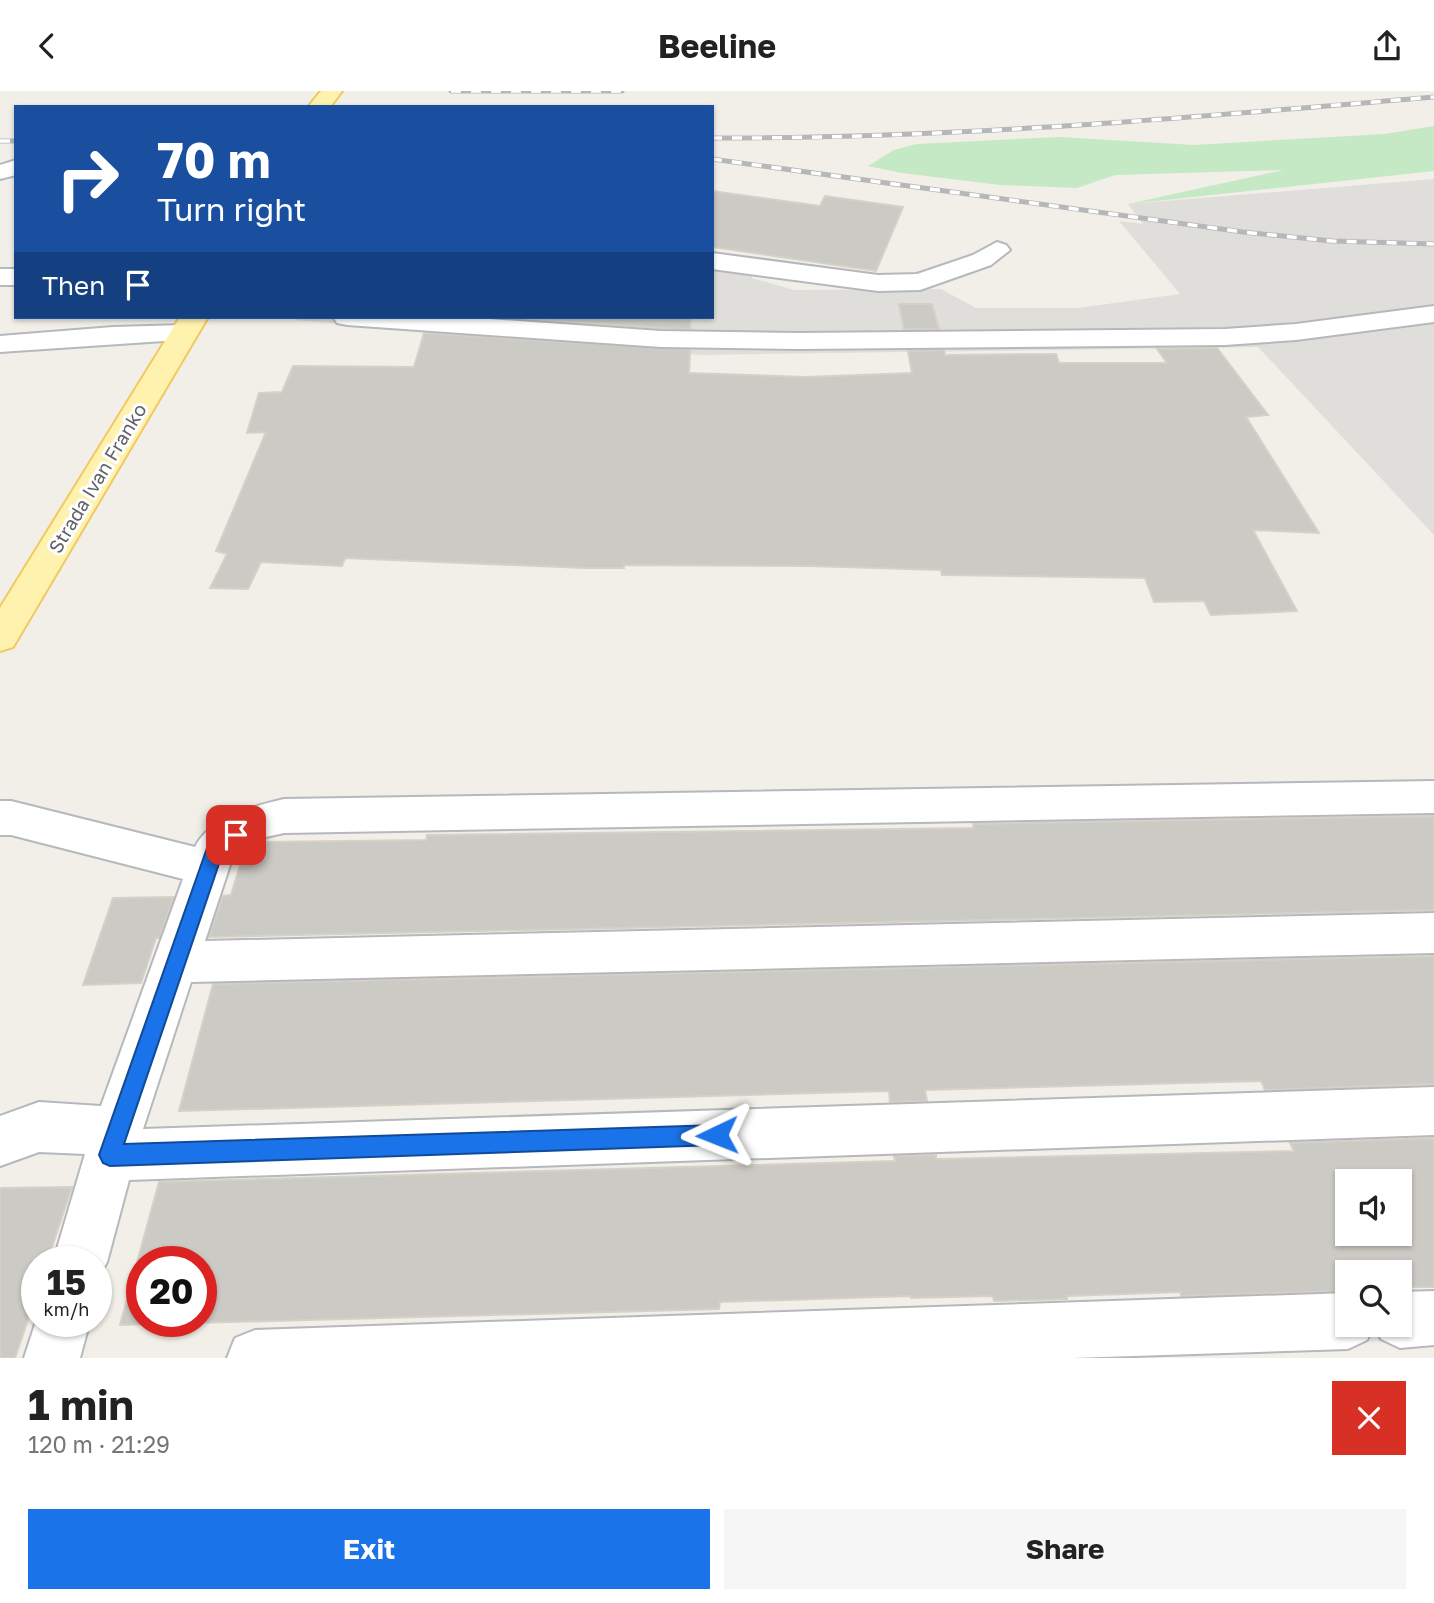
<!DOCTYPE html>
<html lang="en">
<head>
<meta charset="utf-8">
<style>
  body { margin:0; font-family:"Golos Text",sans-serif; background:#f6f6f6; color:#222; height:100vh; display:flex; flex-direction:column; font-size:26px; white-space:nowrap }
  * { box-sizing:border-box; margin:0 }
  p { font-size:23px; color:#767676 }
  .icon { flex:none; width:38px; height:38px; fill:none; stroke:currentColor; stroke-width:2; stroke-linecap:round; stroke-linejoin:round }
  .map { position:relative; height:1267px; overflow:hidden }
  .details { display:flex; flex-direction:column; background:#fff; flex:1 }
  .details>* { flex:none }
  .banner { position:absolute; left:14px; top:14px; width:700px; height:214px; border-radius:0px; box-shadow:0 2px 5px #0004; background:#1a4fa0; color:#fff; overflow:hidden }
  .fabs { position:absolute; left:1335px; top:1078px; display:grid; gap:14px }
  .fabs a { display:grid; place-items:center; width:77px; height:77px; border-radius:0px; background:#fff; box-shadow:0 2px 5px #0004; font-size:35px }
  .speed { position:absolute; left:21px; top:1155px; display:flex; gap:14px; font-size:35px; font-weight:700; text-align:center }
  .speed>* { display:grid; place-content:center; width:91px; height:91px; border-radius:50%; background:#fff; box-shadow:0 2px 5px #0004; line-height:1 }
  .speed small { font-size:18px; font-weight:400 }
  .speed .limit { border:10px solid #d22; background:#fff; color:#111 }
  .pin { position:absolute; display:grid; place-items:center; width:60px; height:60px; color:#fff; margin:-30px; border-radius:14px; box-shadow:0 4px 10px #0006 }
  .me { position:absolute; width:77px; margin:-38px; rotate:268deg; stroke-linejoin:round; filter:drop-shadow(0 0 5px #0008) }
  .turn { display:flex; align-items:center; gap:24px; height:147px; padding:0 28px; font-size:32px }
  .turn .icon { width:91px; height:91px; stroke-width:2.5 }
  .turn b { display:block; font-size:49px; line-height:60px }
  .then { display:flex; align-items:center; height:66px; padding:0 28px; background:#0003; gap:14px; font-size:26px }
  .round { display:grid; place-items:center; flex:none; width:74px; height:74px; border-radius:0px; background:#f6f6f6 }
  .head { display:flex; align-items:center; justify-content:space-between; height:119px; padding:0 28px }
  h1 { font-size:42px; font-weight:700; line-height:52px }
  .button { display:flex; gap:14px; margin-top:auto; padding:14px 28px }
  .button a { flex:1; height:80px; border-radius:0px; background:#1a73e8; color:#fff; font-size:28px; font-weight:700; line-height:80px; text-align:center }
  .button a+a { background:#f6f6f6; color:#222 }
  header { display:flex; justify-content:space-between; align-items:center; height:91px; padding:0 28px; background:#fff; font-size:32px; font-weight:700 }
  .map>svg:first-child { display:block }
</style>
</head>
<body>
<header><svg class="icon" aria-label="back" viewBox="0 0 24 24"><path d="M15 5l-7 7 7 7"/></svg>Beeline<svg class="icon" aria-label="share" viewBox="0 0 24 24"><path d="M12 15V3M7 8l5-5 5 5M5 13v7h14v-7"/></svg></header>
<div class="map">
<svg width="1434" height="1267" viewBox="0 0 1434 1267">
  <rect width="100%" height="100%" fill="#f1efe8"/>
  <path fill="#e0deda" d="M 1434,88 L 1434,444 L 1258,256 L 701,264 L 296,229 L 297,226 L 712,226 L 712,164 L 750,169 L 752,187 L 794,199 L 941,198 L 976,217 L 1078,217 L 1180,203 L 1119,130 L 1143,133 L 1128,113 Z"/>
  <path fill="#c5e8c5" d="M 1434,35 L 1434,80 L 1128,113 L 1284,79 L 1115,84 L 1077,97 L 1000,94 L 902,82 L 868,75 L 894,59 L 917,53 L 1059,46 L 1194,54 L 1385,43 Z"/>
  <path fill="#cccac5" stroke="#d6d1c6" stroke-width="2" fill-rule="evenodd" d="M 712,100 L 820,115 L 825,105 L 903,116 L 876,180 L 712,156 Z
    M 899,213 L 932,213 L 939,238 L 904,238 Z
    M 495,226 L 691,226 L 690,238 L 661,237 Z
    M 424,242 L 690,259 L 689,282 L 806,286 L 912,282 L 908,260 L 944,259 L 945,264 L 1056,263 L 1059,272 L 1167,272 L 1157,258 L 1217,257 L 1268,324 L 1246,326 L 1319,442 L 1253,439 L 1297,520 L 1211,524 L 1204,510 L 1154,511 L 1145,487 L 942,484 L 941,479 L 809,475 L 624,474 L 624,477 L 585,477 L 345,467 L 342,475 L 261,471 L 248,498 L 210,497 L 227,463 L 216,460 L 266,341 L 247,342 L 259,302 L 282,301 L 293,275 L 414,276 Z
    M 1434,725 L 1434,819 L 209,846 L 223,805 L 231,804 L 243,764 L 264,751 L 426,749 L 427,744 L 974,737 L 973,733 Z
    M 174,806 L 159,847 L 156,847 L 141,892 L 83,894 L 113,807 Z
    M 1434,865 L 1434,993 L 1265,999 L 1261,990 L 925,999 L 927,1010 L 890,1011 L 889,1000 L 179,1020 L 213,893 Z
    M 1434,1047 L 1434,1196 L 1400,1196 L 1400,1181 L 1348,1181 L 1348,1198 L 1343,1200 L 1181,1205 L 1181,1201 L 1067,1205 L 1067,1208 L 994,1210 L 993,1205 L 911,1207 L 911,1205 L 720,1211 L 719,1218 L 120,1234 L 159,1091 L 895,1070 L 894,1065 L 936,1064 L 936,1068 L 1294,1060 L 1290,1052 ZM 1348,1090 L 1400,1090 L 1400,1143 L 1348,1143 ZM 142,1171 L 201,1171 L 201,1230 L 142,1230 Z
    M 72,1096 L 47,1171 L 37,1171 L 37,1202 L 15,1267 L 0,1267 L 0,1097 Z"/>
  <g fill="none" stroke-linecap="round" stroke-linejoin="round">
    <defs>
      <path id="minor" d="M 16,69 L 16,84 L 0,88 L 0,74 Z
        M 997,151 L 1006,154 L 1010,159 L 991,174 L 920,199 L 878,200 L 712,178 L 712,162 L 878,184 L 917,183 L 973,164 Z
        M 0,178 L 16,178 L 16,194 L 0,194 Z
        M 1434,215 L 1434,231 L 1296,249 L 1225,254 L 799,258 L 661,256 L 347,234 L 337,232 L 333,226 L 461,226 L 661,240 L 799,242 L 1225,238 L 1296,233 Z
        M 184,234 L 194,236 L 198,242 L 194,248 L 0,261 L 0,245 L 113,236 Z
        M 1434,690 L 1434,722 L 284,742 L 266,746 L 232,768 L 205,850 L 1434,822 L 1434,862 L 191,891 L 143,1038 L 1434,996 L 1434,1044 L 129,1089 L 107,1171 L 96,1191 L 96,1171 L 53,1171 L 85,1063 L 39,1061 L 0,1075 L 0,1025 L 39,1011 L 101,1015 L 183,788 L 11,744 L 0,744 L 0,710 L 11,710 L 195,756 C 210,726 254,715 284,708 Z
        M 1434,1200 L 1434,1254 L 1400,1257 L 1381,1248 L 1374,1234 L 1400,1234 L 1400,1201 Z
        M 1348,1202 L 1348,1234 L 1374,1234 L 1367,1249 L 1348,1258 L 1072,1267 L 227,1267 L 235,1247 L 255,1239 Z
        M 37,1227 L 37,1230 L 90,1230 L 80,1267 L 24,1267 Z"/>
      <path id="major" d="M 321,0 L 342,0 L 330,16 L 308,16 Z
        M 180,226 L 208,226 L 13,556 L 0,560 L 0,517 Z"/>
    </defs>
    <use href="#minor" stroke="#b5b8bc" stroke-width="4"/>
    <use href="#major" stroke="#f2c960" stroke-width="4"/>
    <use href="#minor" fill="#fff" fill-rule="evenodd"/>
    <use href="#major" fill="#fff2af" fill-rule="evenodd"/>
    <defs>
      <path id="rail" d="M 451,0 L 622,0
        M 712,47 C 954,48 1193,26 1434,6
        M 0,50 L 16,50
        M 712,68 L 1243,141 L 1332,150 L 1434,153"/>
    </defs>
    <use href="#rail" stroke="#b6b7b8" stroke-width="5"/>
    <use href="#rail" stroke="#fff" stroke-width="3.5" stroke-dasharray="10" stroke-linecap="butt"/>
  </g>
  <path fill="#1a73e8" stroke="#114b97" stroke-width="2" d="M 236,737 L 242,739 L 244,744 L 242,749 L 223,761 L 124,1053 L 717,1034 L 724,1037 L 727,1044 L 724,1051 L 717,1054 L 110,1075 L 103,1072 L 99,1064 L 207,757 L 209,752 Z"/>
  <g text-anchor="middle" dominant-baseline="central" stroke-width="6" stroke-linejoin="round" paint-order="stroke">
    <g font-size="19" fill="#5f6368" stroke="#fff">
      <text transform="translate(97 387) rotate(-59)">Strada Ivan Franko</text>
    </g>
  </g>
</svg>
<div class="fabs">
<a><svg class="icon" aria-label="sound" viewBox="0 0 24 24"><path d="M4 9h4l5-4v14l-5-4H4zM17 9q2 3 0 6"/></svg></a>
<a><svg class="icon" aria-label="search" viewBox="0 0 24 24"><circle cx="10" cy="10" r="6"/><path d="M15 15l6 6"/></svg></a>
</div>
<div class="speed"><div>15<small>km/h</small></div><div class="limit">20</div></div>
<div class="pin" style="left:236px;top:744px;background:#d93025"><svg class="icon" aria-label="arrive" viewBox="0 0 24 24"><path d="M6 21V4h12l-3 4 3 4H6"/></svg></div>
<svg class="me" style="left:717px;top:1044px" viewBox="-20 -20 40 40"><path d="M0-17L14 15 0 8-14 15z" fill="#1a73e8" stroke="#fff" stroke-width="4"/></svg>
<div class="banner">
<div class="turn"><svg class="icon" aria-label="right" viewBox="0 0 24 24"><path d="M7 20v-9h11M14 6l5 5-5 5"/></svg><div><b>70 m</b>Turn right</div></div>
<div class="then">Then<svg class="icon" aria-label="arrive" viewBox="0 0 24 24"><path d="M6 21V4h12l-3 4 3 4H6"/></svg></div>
</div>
</div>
<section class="details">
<div class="head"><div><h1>1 min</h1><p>120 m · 21:29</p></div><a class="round" style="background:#d93025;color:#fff"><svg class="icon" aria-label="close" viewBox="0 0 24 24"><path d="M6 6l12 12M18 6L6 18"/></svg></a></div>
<div class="button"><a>Exit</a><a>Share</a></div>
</section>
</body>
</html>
